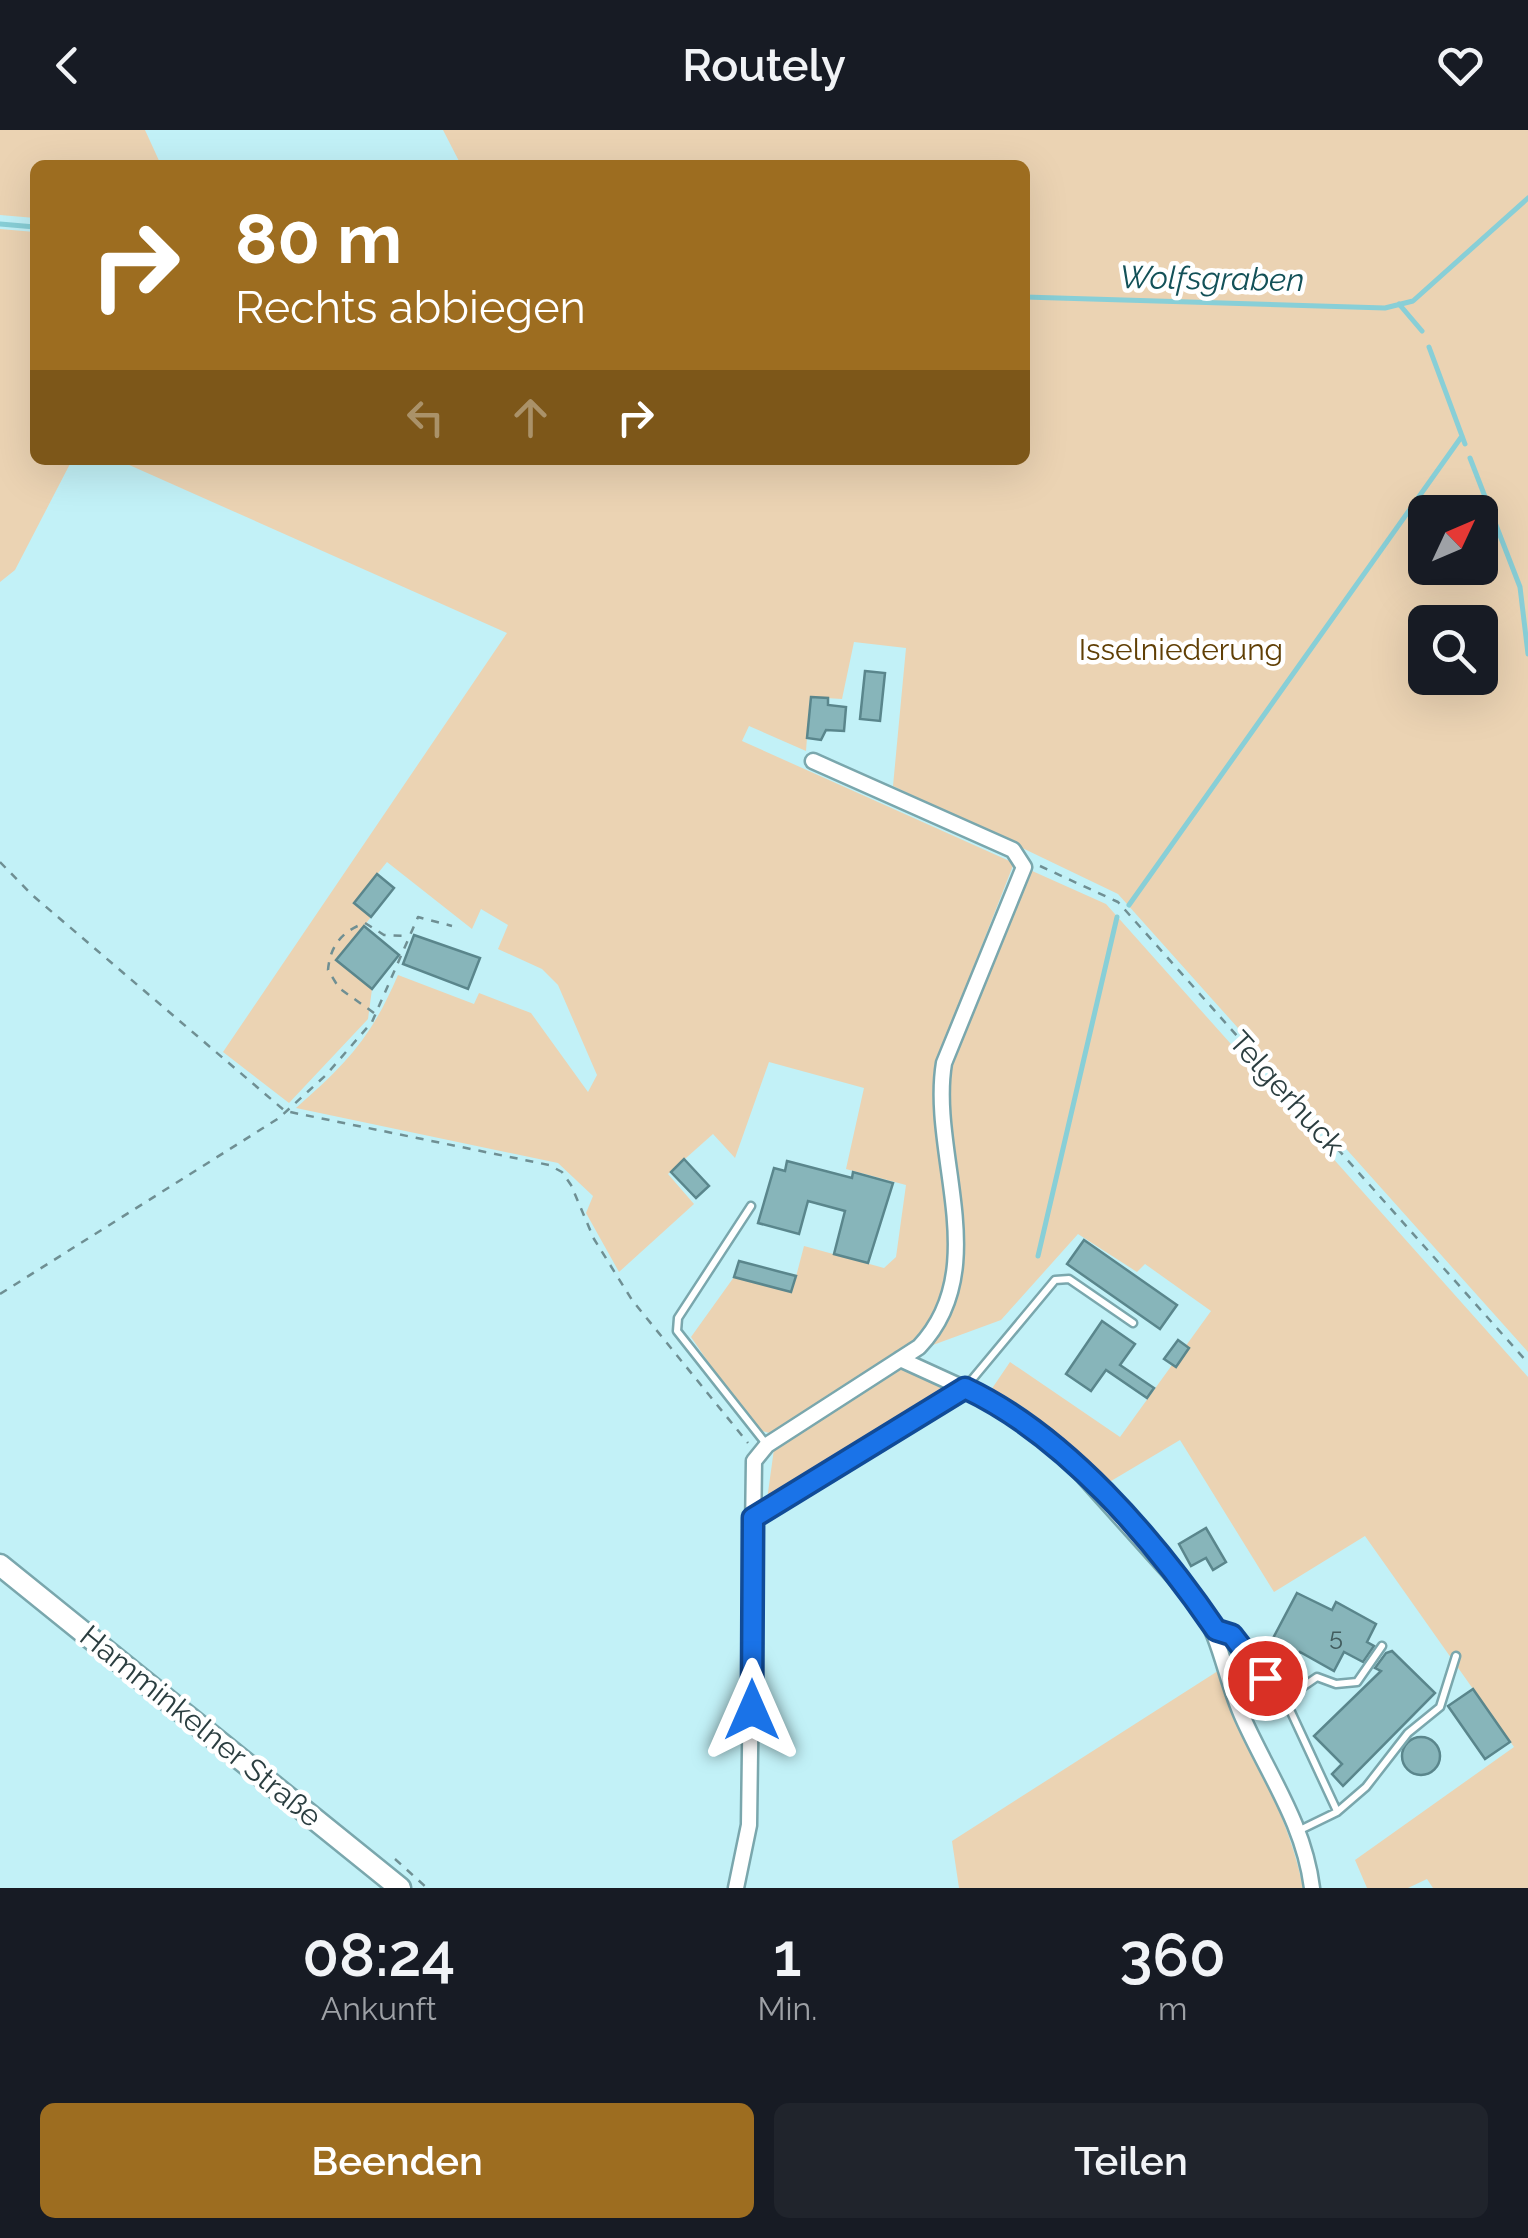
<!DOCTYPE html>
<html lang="de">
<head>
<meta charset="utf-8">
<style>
  body { margin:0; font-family:Raleway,sans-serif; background:#20242c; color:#f1f3f6; height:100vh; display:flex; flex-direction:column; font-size:38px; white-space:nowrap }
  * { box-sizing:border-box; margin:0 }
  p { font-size:32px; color:#9ea1a6 }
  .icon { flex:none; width:55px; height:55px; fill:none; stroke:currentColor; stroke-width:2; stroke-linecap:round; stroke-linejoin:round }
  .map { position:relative; height:1758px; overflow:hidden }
  .panel { display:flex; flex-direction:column; background:#171b24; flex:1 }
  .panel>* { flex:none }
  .hud { position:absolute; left:30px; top:30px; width:1000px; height:305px; border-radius:15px; box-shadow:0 10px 40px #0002; background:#9d6d20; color:#fff; overflow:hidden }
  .needle { width:65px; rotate:46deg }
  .buttons { position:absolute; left:1408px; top:365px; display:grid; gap:20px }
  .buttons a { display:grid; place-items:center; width:90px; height:90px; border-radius:15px; background:#171b24; box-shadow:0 10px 40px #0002; font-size:50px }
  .pin { position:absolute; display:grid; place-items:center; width:85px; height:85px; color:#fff; margin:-42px; border:5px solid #fff; border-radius:50%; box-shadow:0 2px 10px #0007 }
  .me { position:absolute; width:110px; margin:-55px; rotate:0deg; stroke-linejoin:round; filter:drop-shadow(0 0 8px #0008) }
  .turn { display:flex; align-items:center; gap:35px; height:210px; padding:0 40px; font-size:45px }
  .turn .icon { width:130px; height:130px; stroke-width:2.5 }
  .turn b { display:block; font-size:70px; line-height:85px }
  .lanes { display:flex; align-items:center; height:95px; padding:0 40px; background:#0003; justify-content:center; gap:50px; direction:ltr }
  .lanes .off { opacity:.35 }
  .eta { display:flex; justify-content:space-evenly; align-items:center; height:170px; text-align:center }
  .eta b { font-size:60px; font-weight:600; line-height:70px }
  .button { display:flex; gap:20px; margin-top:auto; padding:20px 40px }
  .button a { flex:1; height:115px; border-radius:15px; background:#9d6d20; color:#fff; font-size:40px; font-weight:600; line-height:115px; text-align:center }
  .button a+a { background:#20242c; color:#f1f3f6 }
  header { display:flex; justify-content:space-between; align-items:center; height:130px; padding:0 40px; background:#171b24; font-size:45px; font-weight:600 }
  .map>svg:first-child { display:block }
</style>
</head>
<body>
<header><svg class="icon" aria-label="back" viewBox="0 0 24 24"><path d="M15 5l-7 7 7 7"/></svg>Routely<svg class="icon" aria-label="heart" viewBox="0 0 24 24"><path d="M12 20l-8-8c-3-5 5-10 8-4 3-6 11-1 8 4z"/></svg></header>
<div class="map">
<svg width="1528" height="1758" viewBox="0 0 1528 1758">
  <rect width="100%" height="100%" fill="#c2f1f7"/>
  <path fill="#ebd3b3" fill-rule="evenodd" d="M 0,0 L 145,0 L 161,35 L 35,35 L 35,88 L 0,85 Z
    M 443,0 L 1528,0 L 1528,1222 L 1118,764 L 893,656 L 906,518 L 854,512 L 842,569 L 810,567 L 806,621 L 749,596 L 742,611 L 1014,733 L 938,928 L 936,963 L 953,1093 L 950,1136 L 937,1180 L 918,1213 L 773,1304 L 754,1299 L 691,1207 L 734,1147 L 792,1162 L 804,1116 L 884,1138 L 896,1127 L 906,1055 L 846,1039 L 864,958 L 769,932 L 735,1028 L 713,1004 L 668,1044 L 694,1074 L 619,1142 L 586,1083 L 593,1066 L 558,1033 L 296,978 C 347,933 371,908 398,845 L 474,874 L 479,863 L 531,883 L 588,962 L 597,945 L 558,855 L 542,839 L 498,819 L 508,795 L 481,779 L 472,799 L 387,732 L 354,773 L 371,787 L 337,830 L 372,859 L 368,889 L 289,973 L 223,922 L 507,503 L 118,330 L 1025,330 L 1025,35 L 461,35 ZM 1425,382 L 1480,382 L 1480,438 L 1425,438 ZM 1425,492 L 1480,492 L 1480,548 L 1425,548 Z
    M 0,99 L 35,102 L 35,330 L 72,330 L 15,440 L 0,452 Z
    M 1030,740 L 1106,774 L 1528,1247 L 1528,1758 L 1433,1758 L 1427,1749 L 1408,1758 L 1367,1758 L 1355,1730 L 1514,1617 L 1365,1406 L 1274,1462 L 1180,1310 L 1106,1354 C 1081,1324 1027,1272 991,1260 L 1010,1232 L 1120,1307 L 1211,1181 L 1145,1134 L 1137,1142 L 1078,1104 L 1001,1190 L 922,1219 L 963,1103 L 944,967 L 948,944 Z
    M 902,1234 L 956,1259 L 766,1377 L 774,1319 Z
    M 1221,1539 C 1243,1615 1288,1679 1303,1758 L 959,1758 L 952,1711 Z"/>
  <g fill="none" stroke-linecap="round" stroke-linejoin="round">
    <path stroke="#88cfd7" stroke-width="5" d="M 0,94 L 35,97
      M 1025,167 L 1385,178 L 1413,171 L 1528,68
      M 1399,174 L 1422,201
      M 1429,217 L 1465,314
      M 1470,328 L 1520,457 L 1528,524
      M 1129,775 L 1462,306
      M 1038,1126 L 1117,787"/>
  </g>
  <path fill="#87b5ba" stroke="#5a868c" stroke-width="2.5" d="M 865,541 L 885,543 L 880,591 L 860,589 Z
    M 811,567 L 828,568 L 828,575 L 846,577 L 844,601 L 826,600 L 821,610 L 807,608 Z
    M 377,744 L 394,758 L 371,787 L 354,773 Z
    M 364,796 L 399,825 L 372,859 L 336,830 Z
    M 414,805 L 480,828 L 468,859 L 403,834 Z
    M 684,1029 L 709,1056 L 696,1068 L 671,1042 Z
    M 787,1031 L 852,1048 L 853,1042 L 893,1053 L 868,1133 L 834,1124 L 845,1081 L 808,1071 L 799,1104 L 758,1093 L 774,1038 L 785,1041 Z
    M 1084,1110 L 1177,1175 L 1160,1199 L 1067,1134 Z
    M 739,1131 L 796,1146 L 791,1162 L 734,1147 Z
    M 1102,1191 L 1135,1214 L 1120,1235 L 1154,1258 L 1147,1268 L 1106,1240 L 1091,1261 L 1066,1244 Z
    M 1178,1210 L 1189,1218 L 1176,1237 L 1164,1229 Z
    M 1206,1398 L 1226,1432 L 1213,1440 L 1206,1428 L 1191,1436 L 1179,1414 Z
    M 1297,1463 L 1332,1480 L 1336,1472 L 1376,1494 L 1367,1512 L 1374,1516 L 1363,1532 L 1344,1522 L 1334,1541 L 1300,1522 L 1288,1543 L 1262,1529 Z
    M 1392,1521 L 1435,1563 L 1343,1656 L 1332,1644 L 1342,1634 L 1314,1606 L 1381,1541 L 1375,1538 L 1386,1523 Z
    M 1473,1559 L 1510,1612 L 1485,1629 L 1448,1576 Z
    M1402 1626a19 19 0 1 1 38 0a19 19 0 1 1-38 0Z"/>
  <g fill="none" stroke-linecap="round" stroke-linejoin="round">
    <defs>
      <path id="lane" d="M 751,1076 L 678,1188 L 677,1201 L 767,1315
        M 754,1388 L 965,1258 L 1055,1150 L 1069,1149 L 1133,1193
        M 1215,1500 L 1232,1505 L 1285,1569 L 1317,1547 L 1336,1554 L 1357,1552 L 1382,1516
        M 1285,1569 L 1337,1681
        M 1300,1700 L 1337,1682 L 1366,1657 L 1408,1603 L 1440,1577 L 1456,1526"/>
      <path id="street" d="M 900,1229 L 1003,1276 L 1049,1308 L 1198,1474 C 1222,1509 1225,1549 1243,1588 C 1269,1646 1304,1694 1312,1758
        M 736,1758 L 749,1695 L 754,1331 L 767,1315 L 919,1217 C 994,1138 929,1024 944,933 L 1024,737 L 1013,720 L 813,631"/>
      <path id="secondary" d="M 0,1435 L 400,1758"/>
    </defs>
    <use href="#lane" stroke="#7aa7ad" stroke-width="11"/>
    <use href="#street" stroke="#7aa7ad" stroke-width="19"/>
    <use href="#secondary" stroke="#7aa7ad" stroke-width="25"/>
    <path stroke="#6f8f93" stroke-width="2.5" stroke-dasharray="8 8" stroke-linecap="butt" d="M 0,732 L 31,764 L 285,981 L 549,1035 L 562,1042 L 571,1055 L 594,1109 L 632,1170 L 748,1313
      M 1040,736 L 1118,772 L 1528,1233
      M 374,883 L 339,858 L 328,840 C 330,816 342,801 365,793 L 384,805 L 408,806
      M 0,1164 L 279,988 L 326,945 L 372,892 L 418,787 L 452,796
      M 395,1729 L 427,1758"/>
    <use href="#lane" stroke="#fff" stroke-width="6"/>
    <use href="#street" stroke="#fff" stroke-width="14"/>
    <use href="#secondary" stroke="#fff" stroke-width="20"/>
  </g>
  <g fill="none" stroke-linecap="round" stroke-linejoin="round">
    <defs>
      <path id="route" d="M 752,1580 L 753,1388 L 965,1258 C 1065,1305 1154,1409 1216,1500 L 1232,1505 L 1265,1548"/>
    </defs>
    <use href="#route" stroke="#114b97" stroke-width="25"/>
    <use href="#route" stroke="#1a73e8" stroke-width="18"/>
  </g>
  <g text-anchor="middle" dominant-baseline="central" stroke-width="9" stroke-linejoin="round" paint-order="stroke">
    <g font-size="25" fill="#425c5e">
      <text x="1336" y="1506">5</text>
    </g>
    <g font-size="30" fill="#603f05" stroke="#fff">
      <text x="1181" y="519">Isselniederung</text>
    </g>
    <g font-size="30" fill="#2b3e40" stroke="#fff">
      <text transform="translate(1287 963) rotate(48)">Telgerhuck</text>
      <text transform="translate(201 1596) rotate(39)">Hamminkelner Straße</text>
    </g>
    <g font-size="32" font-style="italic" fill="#135158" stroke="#fff">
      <text transform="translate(1212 148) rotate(1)">Wolfsgraben</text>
    </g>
  </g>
</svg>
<div class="buttons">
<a><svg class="needle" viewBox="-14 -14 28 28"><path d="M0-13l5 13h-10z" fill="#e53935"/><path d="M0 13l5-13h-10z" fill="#9ea1a6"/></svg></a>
<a><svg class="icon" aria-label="search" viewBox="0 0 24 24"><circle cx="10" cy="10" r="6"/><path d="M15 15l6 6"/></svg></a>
</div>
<div class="pin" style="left:1265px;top:1548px;background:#d93025"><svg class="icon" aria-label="arrive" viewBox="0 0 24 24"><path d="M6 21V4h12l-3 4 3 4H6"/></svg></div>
<svg class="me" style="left:752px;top:1580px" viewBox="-20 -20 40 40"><path d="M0-17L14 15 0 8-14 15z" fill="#1a73e8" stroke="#fff" stroke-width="4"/></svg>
<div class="hud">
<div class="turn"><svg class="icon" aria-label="right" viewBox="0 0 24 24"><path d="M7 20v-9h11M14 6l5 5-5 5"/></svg><div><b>80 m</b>Rechts abbiegen</div></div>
<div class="lanes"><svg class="icon off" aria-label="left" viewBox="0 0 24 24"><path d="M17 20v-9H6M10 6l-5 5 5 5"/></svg><svg class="icon off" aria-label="ahead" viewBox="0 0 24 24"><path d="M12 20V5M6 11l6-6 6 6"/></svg><svg class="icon" aria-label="right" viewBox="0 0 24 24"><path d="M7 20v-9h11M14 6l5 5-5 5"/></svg></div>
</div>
</div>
<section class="panel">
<div class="eta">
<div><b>08:24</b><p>Ankunft</p></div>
<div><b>1</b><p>Min.</p></div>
<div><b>360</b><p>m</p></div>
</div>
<div class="button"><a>Beenden</a><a>Teilen</a></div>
</section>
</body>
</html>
